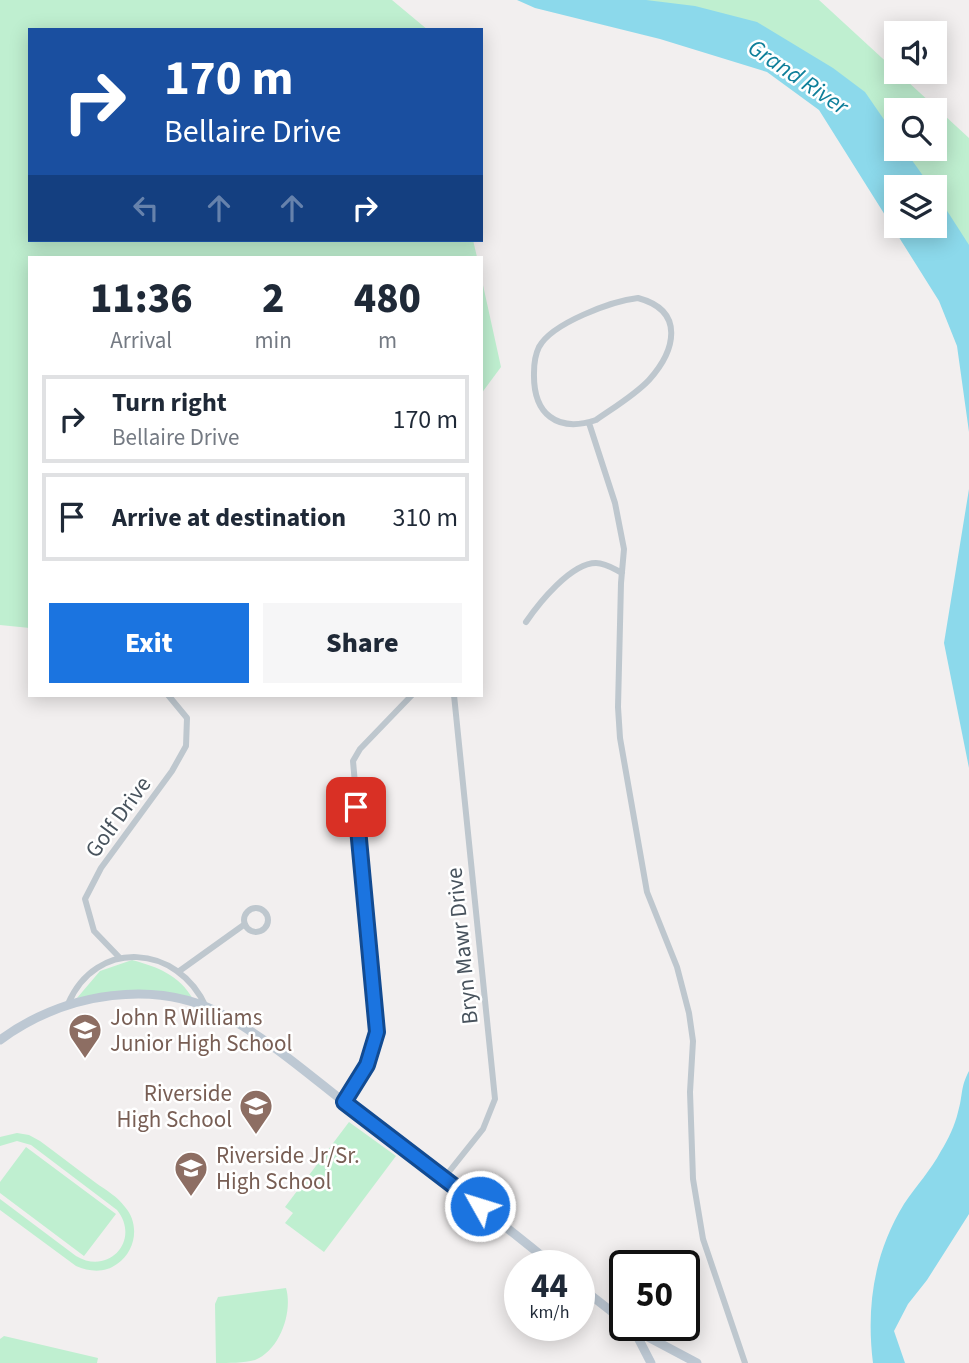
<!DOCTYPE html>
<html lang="en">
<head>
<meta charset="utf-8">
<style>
  body { margin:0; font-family:"Source Sans 3",sans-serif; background:#f6f6f7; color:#1f2937; height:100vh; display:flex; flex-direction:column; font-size:26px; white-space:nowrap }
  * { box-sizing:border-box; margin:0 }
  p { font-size:23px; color:#747a83 }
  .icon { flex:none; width:38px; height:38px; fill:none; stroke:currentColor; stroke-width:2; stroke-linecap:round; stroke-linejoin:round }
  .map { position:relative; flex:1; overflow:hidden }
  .details { position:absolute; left:28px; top:256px; width:455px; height:441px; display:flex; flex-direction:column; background:#fff; border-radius:0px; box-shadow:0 4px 18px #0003 }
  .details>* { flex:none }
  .hud { position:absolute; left:28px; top:28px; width:455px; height:214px; border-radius:0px; box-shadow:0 4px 18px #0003; background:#1a4fa0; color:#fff; overflow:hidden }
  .buttons { position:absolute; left:884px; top:21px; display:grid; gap:14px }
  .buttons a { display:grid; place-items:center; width:63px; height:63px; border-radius:0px; background:#fff; box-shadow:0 4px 18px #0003; font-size:35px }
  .speed { position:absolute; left:504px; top:1250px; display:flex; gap:14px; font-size:35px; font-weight:700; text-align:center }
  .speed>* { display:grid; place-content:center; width:91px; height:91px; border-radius:50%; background:#fff; box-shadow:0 4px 18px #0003; line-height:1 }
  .speed small { font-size:18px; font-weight:400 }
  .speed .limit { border:4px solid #111; border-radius:10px; background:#fff; color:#111 }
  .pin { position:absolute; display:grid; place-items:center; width:60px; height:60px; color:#fff; margin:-30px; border-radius:14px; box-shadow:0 4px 10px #0006 }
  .me { position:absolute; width:77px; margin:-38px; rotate:309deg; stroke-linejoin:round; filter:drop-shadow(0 0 5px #0008) }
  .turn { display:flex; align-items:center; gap:24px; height:147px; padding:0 21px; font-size:32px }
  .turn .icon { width:91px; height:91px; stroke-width:2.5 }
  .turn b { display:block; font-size:49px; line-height:60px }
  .lanes { display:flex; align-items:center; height:66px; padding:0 21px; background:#0003; justify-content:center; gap:35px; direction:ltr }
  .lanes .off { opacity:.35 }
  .eta { display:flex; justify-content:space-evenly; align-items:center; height:119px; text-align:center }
  .eta b { font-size:42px; font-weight:800; line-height:49px }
  .button { display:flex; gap:14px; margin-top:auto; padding:14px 21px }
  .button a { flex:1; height:80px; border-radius:0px; background:#1b74e0; color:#fff; font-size:28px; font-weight:800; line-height:80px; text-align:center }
  .button a+a { background:#f6f6f7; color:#1f2937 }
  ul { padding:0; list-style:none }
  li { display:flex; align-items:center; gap:21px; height:88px; margin:0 14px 10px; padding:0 7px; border:4px solid #e0e1e3; border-radius:0px }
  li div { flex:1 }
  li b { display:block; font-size:26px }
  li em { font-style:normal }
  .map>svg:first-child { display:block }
</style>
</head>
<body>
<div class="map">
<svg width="969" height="1363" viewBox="0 0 969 1363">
  <rect width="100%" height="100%" fill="#f2efef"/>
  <path fill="#bfefd0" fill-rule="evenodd" d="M 0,0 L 392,0 L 428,30 L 30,30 L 30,240 L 473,240 L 477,257 L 30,257 L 30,628 L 0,625 Z
    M 594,0 L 819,0 L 969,138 L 969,321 L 934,226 L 934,187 L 898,187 L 819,81 ZM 896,110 L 934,110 L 934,149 L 896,149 Z
    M 481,276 L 501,367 L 481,394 Z
    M 132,960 C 158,967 179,975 193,999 L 134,990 L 77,998 L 100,971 Z
    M 349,1122 L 396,1156 L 324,1252 L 285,1223 L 293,1213 L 285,1207 Z
    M 17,1133 L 29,1135 L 40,1141 C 59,1155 77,1169 96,1183 C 106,1190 118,1197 125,1207 C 140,1224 136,1251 117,1264 C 105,1273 90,1272 76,1266 L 0,1210 L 0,1199 L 76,1256 C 109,1276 141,1240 117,1210 L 31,1145 L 17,1141 L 0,1146 L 0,1137 Z
    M 26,1147 L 116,1214 L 84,1256 L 0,1193 L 0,1182 Z
    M 286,1288 C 293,1312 280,1350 255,1360 C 243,1363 230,1363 216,1363 L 215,1304 L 218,1297 Z
    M 4,1336 L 98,1358 L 97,1363 L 0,1363 L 0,1339 Z"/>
  <path fill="#8cd9eb" d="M 517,0 L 646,0 L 695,6 L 757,22 L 833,68 L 865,92 L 896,137 L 896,149 L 904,149 L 931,187 L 896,187 L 896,226 L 934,226 L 935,192 L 969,245 L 969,432 L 957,346 L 939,301 L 819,110 L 767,72 L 660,39 L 535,8 Z
    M 969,489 L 969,768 L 944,643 Z
    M 969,1071 L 969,1214 L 927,1280 L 908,1304 L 894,1331 L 905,1363 L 873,1363 C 866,1306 874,1253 904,1204 C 916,1186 931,1170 941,1151 C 948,1140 955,1125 958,1112 C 963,1096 960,1088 969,1071 Z"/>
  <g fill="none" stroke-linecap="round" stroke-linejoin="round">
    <path stroke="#bec7ce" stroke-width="6" d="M 638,298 C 686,311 675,351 649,380 C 635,395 613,408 596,420 C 557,433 533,414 534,373 C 534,365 535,355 539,347 C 552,323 612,301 638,298 Z
      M 589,423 L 615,503 L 624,549 L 621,583 L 618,707 L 620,738 L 647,892 L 677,967 L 689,1013 L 693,1041 L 690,1092 L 693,1179 L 703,1239 L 745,1363
      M 526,622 C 539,603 571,563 596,563 C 606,563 614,569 622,573
      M244 920a12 12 0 1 1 24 0a12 12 0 1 1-24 0Z
      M 119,957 L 94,931 L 85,899 L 101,868 L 172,771 L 186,746 L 187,718 L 168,695
      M 178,972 L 245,924
      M 68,1004 C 96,938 178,944 206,1007
      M 344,1102 L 367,1065 L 377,1032 L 353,761 L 360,749 L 412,695
      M 444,1178 L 483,1129 L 495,1099 L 454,695"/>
    <path stroke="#bdc8d3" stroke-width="9" d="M 0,1040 C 64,993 158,976 229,1018 C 275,1044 315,1080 357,1112 C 423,1162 489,1213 553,1265
      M 579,1286 L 625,1322
      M 633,1329 L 697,1363
      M 634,1330 L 651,1363"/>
  </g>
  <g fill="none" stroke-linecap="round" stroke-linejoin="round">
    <defs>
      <path id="route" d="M 356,807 L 377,1032 L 367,1065 L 344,1102 L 480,1206"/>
    </defs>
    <use href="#route" stroke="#124b92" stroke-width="18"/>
    <use href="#route" stroke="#1b74e0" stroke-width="12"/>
  </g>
  <defs>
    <symbol id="school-pin" viewBox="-11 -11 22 30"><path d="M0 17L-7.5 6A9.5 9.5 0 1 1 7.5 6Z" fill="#8d6e63" stroke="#fff"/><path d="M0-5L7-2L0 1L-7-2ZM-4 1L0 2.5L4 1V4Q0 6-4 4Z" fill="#fff"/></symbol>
  </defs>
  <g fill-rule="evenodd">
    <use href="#school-pin" x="66" y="1011" width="38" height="52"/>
    <use href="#school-pin" x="237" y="1087" width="38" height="52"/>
    <use href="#school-pin" x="172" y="1149" width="38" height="52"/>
  </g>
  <g text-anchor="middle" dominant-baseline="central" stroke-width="5" stroke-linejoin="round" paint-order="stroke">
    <g font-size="23" fill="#48535d" stroke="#fff">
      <text transform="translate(118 817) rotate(-54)">Golf Drive</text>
      <text transform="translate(462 946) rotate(-96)">Bryn Mawr Drive</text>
    </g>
    <g font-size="23" fill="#785e54" stroke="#fff" text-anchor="start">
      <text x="110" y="1017">John R Williams<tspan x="110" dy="26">Junior High School</tspan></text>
      <text x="232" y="1093" text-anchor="end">Riverside<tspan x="232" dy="26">High School</tspan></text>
      <text x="216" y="1155">Riverside Jr/Sr.<tspan x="216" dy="26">High School</tspan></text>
    </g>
    <g font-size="24" font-style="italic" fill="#0e7f9a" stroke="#fff">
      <text transform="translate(798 77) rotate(34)">Grand River</text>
    </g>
  </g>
</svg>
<div class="buttons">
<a><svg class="icon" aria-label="sound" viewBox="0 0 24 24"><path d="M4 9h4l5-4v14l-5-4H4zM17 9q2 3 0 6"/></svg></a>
<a><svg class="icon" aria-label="search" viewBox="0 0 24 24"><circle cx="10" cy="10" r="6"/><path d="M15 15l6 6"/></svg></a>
<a><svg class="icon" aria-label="layers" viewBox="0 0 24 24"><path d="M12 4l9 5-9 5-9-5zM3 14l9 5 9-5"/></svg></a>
</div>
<div class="speed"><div>44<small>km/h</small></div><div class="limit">50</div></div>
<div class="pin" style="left:356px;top:807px;background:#d93025"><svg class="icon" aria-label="arrive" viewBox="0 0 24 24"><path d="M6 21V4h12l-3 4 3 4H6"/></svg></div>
<svg class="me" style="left:480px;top:1206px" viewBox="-20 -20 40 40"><circle r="17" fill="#1b74e0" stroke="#fff" stroke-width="3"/><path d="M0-11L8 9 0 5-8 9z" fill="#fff"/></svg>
<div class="hud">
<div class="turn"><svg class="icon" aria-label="right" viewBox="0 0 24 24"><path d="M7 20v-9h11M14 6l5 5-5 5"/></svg><div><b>170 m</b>Bellaire Drive</div></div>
<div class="lanes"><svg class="icon off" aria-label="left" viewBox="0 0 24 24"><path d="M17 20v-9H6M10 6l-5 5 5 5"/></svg><svg class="icon off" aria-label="ahead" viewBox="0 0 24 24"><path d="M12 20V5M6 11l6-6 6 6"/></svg><svg class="icon off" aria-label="ahead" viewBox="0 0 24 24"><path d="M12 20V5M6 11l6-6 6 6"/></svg><svg class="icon" aria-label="right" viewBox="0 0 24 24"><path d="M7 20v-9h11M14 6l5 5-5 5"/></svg></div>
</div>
<section class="details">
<div class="eta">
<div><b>11:36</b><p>Arrival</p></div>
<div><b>2</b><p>min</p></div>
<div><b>480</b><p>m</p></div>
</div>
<ul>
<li><svg class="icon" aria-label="right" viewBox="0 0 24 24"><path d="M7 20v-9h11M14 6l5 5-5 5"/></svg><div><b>Turn right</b><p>Bellaire Drive</p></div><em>170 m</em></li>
<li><svg class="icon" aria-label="arrive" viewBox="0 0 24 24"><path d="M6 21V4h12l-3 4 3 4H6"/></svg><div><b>Arrive at destination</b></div><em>310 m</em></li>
</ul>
<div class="button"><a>Exit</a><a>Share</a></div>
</section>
</div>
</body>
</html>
